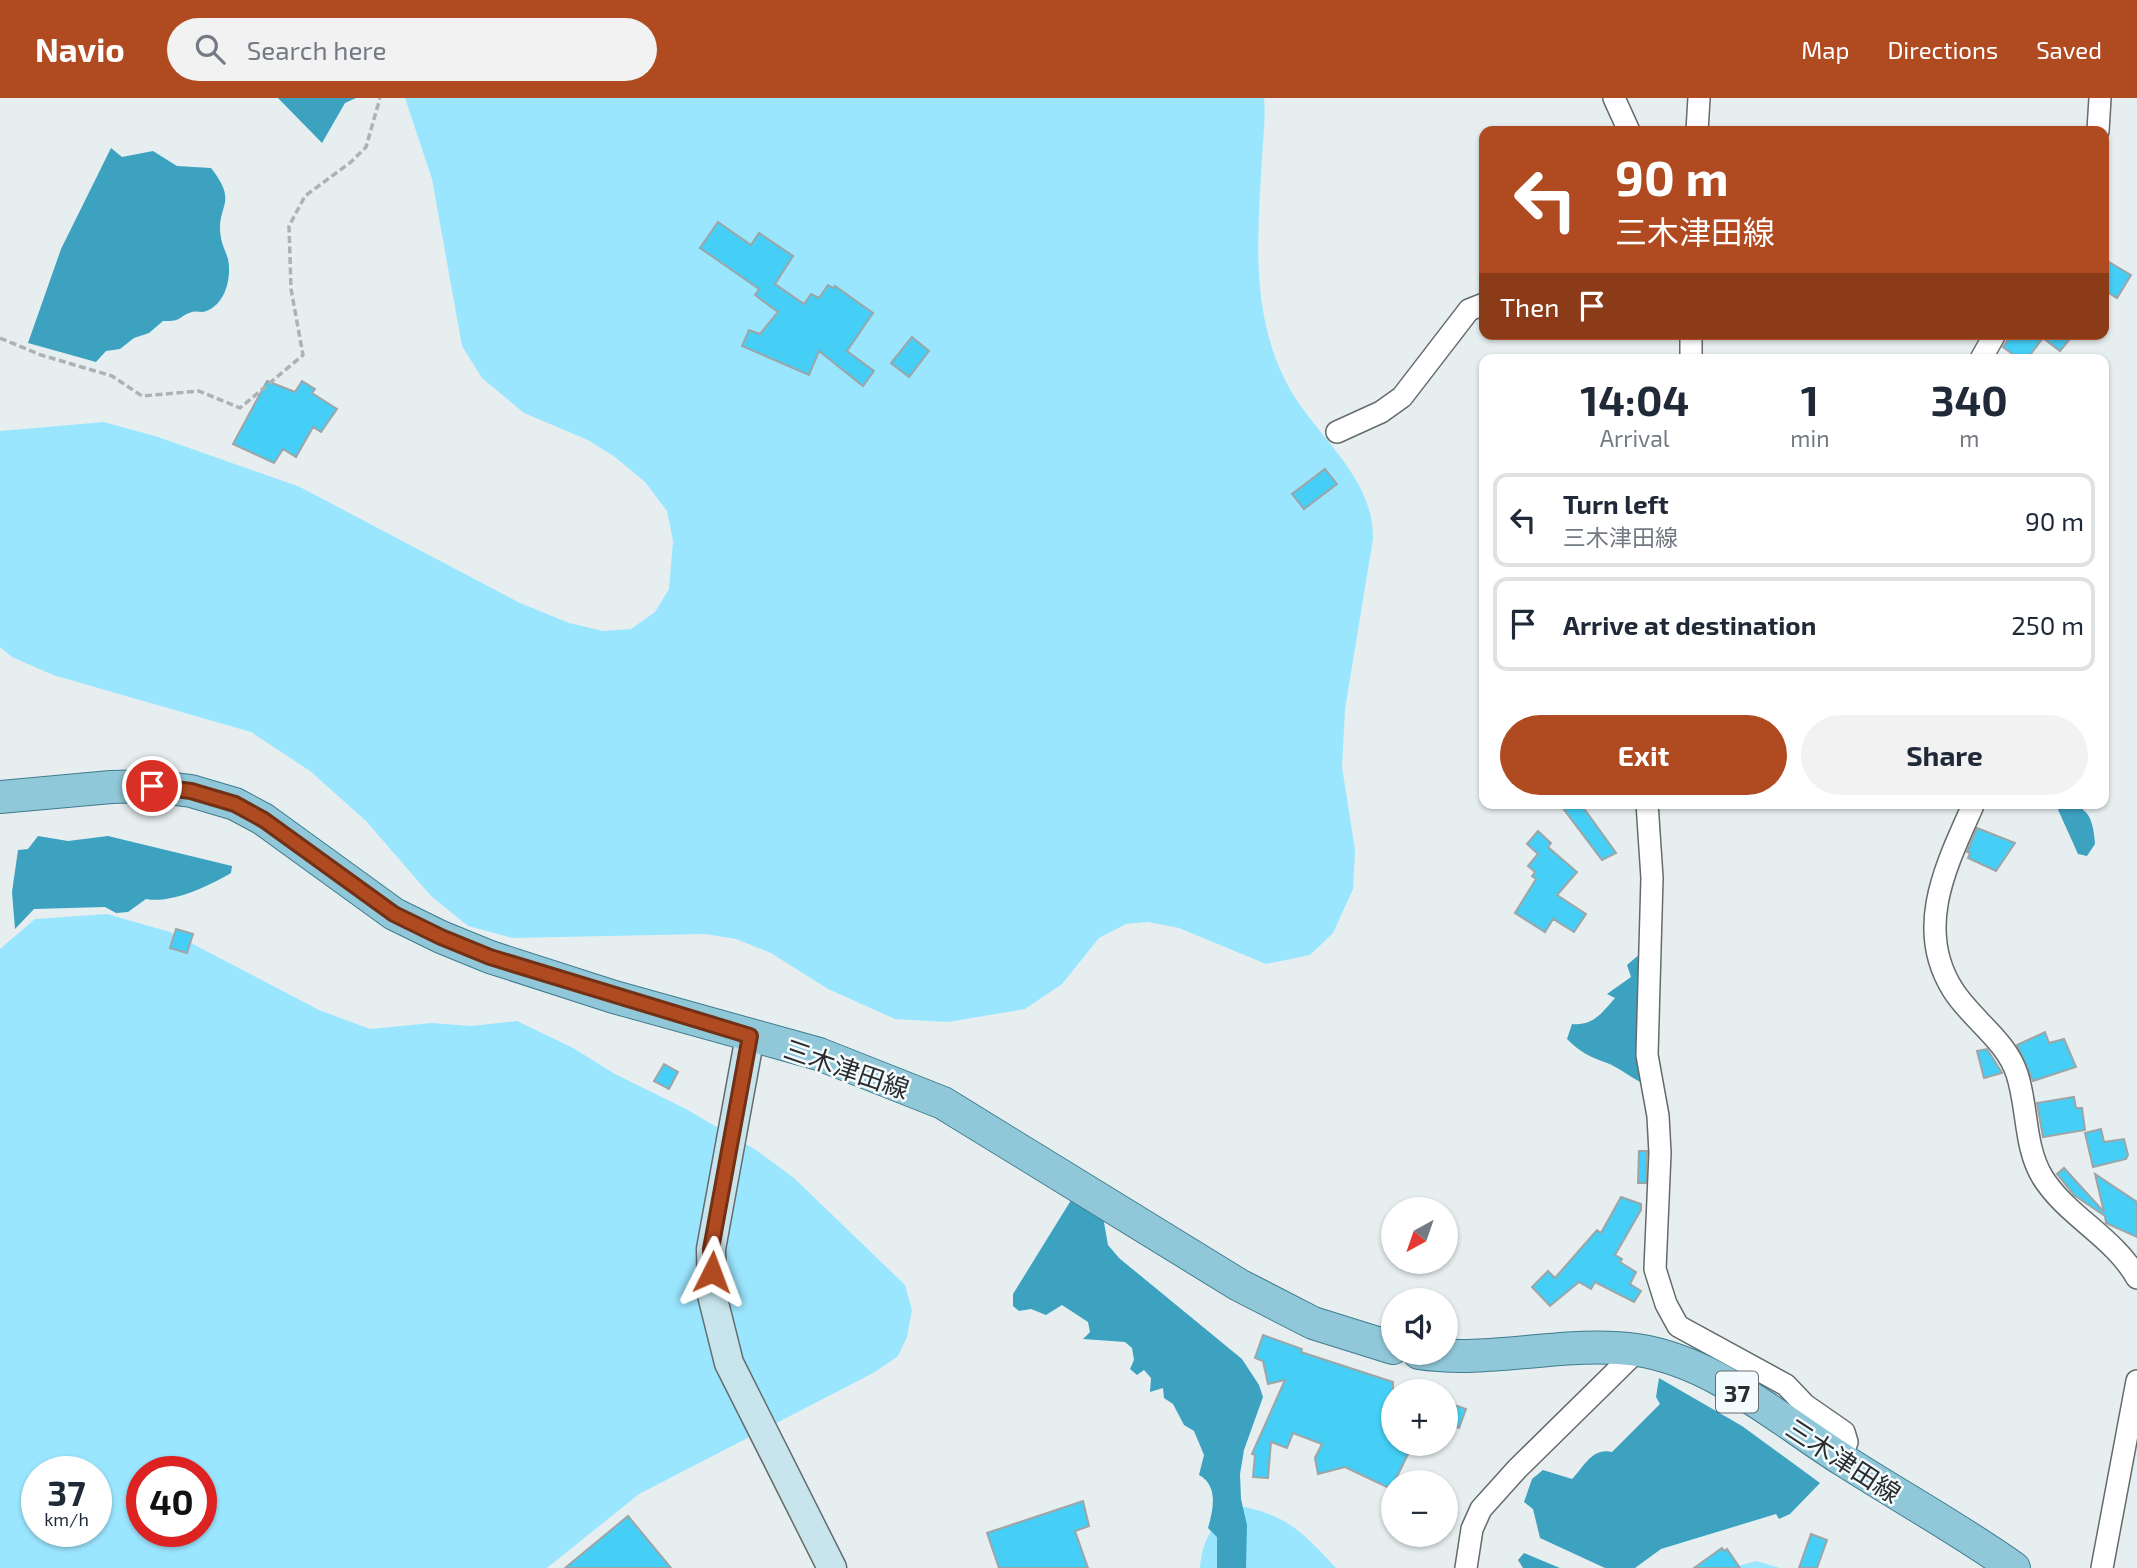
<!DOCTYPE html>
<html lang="en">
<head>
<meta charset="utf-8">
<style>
  body { margin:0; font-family:"Exo 2","Noto Sans JP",sans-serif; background:#f2f2f3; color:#1f2937; height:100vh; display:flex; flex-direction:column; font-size:26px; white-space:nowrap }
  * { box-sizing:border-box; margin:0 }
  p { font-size:23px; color:#747a83 }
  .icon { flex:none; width:38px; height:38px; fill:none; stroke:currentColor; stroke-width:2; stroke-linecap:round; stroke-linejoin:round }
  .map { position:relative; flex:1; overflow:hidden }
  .panel { position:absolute; left:1479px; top:256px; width:630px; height:455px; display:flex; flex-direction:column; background:#fff; border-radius:14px; box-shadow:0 2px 5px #0004 }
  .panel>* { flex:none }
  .hud { position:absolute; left:1479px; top:28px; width:630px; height:214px; border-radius:14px; box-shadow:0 2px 5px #0004; background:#b04a20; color:#fff; overflow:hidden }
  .needle { width:46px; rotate:220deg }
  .tools { position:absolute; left:1381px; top:1099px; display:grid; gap:14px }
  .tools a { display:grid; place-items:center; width:77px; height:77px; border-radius:50%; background:#fff; box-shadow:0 2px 5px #0004; font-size:35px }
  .speed { position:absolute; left:21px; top:1358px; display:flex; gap:14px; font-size:35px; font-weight:700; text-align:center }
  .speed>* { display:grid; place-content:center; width:91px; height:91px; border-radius:50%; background:#fff; box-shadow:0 2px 5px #0004; line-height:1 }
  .speed small { font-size:18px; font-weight:400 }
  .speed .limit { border:10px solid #d22; background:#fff; color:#111 }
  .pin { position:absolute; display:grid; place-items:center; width:60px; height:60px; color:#fff; margin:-30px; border:4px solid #fff; border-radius:50%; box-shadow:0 2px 7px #0007 }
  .me { position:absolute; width:77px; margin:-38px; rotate:3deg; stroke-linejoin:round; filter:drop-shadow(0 0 5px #0008) }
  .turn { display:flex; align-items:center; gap:24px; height:147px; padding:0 21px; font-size:32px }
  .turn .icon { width:91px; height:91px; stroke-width:2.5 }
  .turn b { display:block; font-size:49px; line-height:60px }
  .then { display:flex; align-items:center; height:66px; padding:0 21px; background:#0003; gap:14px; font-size:26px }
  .eta { display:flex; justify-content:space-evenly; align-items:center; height:119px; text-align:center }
  .eta b { font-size:42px; font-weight:700; line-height:49px }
  .action { display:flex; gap:14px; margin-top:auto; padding:14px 21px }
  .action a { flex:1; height:80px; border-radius:42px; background:#b04a20; color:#fff; font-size:28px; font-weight:700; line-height:80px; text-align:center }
  .action a+a { background:#f2f2f3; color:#1f2937 }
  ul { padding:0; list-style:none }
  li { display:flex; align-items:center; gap:21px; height:94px; margin:0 14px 10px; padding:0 7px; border:4px solid #e0e1e3; border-radius:14px }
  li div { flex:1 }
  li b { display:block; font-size:26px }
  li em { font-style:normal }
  header { display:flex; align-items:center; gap:42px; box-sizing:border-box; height:98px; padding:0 35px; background:#b04a20; color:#fff }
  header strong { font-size:33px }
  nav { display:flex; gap:38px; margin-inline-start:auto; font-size:24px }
  .search { width:490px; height:63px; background:#f2f2f3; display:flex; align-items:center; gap:18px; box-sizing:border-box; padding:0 24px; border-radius:38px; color:#747a83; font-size:26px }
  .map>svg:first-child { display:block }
</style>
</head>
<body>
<header>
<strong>Navio</strong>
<div class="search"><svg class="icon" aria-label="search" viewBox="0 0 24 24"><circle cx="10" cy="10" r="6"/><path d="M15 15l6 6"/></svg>Search here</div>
<nav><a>Map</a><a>Directions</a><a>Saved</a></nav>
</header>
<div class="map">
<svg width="2137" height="1470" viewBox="0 0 2137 1470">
  <rect width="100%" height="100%" fill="#e6eef0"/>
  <path fill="#9be6ff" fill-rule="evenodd" d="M 405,0 L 1264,0 C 1266,19 1263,40 1262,59 C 1258,135 1250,209 1284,280 C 1310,335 1374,375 1373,441 L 1345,611 L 1342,669 L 1355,752 L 1353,791 L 1333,835 L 1310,857 L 1266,866 L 1179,830 L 1148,824 L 1126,826 L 1099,840 L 1062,886 L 1025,911 L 948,924 L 895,921 L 828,891 L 771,855 L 736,841 L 705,836 L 513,840 L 468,828 L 431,798 L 366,723 L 310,673 L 251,634 L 53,577 L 12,559 L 0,549 L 0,333 L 104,324 L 158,339 L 300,389 L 520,505 L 569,525 L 603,533 L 631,531 L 655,514 L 669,491 L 673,443 L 667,413 L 645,384 L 615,359 L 588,342 L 524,315 L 482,280 L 462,248 L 432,81 Z
    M 107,816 L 170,834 L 319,912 L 370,931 L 432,925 L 471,928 L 517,923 L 573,950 L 615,976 L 686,1011 L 756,1052 L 794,1080 L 905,1187 L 912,1212 L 907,1239 L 898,1258 L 875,1274 L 639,1396 L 547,1470 L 0,1470 L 0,851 L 35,821 ZM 37,1374 L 96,1374 L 96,1433 L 37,1433 ZM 142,1374 L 201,1374 L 201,1433 L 142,1433 Z
    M 1245,1409 C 1290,1419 1305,1437 1336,1470 L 1200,1470 C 1202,1440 1216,1416 1245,1409 Z
    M 1756,1463 L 1780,1470 L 1731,1470 Z"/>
  <path fill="#3ca2c0" d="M 278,0 L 356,0 L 345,5 L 322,45 Z
    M 111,50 L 122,59 L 153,53 L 177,68 L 211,70 C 240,107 215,106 221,140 C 222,147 226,154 228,161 C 232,180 225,209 203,214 C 199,214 195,213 192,214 C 178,218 183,224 163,223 L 149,235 L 134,240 L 120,251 L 106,253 L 96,264 L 28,245 L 61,151 Z
    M 2055,705 C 2086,705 2093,716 2095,746 L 2087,758 L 2078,756 Z
    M 38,738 L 68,743 L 108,738 L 232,768 L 231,775 C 209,788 171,806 146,801 L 128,814 L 116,815 L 105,809 L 34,811 L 15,831 L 12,794 L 18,752 L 28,751 Z
    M 1641,855 L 1642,985 C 1632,980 1616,968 1607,965 C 1590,959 1580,954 1567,941 L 1572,926 C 1593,928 1602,915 1615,900 L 1607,896 L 1631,879 L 1627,867 Z
    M 1073,1099 L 1103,1119 L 1108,1147 L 1119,1160 L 1242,1261 L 1259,1287 L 1263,1299 L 1244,1352 L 1240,1376 L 1241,1401 L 1247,1427 L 1246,1470 L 1217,1470 L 1217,1439 L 1208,1430 C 1213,1412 1219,1388 1199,1377 L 1204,1357 L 1194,1333 L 1184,1327 L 1173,1306 L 1164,1300 L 1163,1290 L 1150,1294 L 1151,1280 L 1144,1272 L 1137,1277 L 1130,1271 L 1134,1262 L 1132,1250 L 1125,1244 L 1083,1241 L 1090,1234 L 1088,1224 L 1062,1207 L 1046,1217 L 1031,1211 L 1019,1213 L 1013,1208 L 1013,1196 Z
    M 1659,1280 L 1742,1328 L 1820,1385 L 1790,1416 L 1779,1421 L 1776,1416 L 1661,1451 L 1635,1470 L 1605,1470 L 1540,1440 L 1533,1411 L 1524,1404 L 1532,1381 L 1543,1372 L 1572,1381 C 1584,1369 1592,1349 1612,1354 L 1660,1306 L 1656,1299 Z
    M 1524,1455 L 1560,1470 L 1523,1470 L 1518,1462 Z"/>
  <path fill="#45cff6" stroke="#9da5a7" stroke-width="2" d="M 718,124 L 751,147 L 759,135 L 793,158 L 775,186 L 804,206 L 811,196 L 819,200 L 828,187 L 833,190 L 835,188 L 873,215 L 847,253 L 874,273 L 863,288 L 819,253 L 809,277 L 742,248 L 749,232 L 760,236 L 778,214 L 755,197 L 759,191 L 700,150 Z
    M 2104,161 L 2131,177 L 2117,200 L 2104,192 Z
    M 2012,236 L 2074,236 L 2060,253 L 2043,240 L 2027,261 L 2019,261 L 2003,249 Z
    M 912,239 L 929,253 L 909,279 L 891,265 Z
    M 267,283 L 295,294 L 302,283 L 315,291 L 312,295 L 337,311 L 321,334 L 313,329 L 296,359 L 283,351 L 274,365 L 233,346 Z
    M 1325,371 L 1337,386 L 1304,411 L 1292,396 Z
    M 1559,705 L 1580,705 L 1616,755 L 1602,762 Z
    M 1977,730 L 2015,745 L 1996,773 L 1968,760 L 1970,755 L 1967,754 Z
    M 1538,733 L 1551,745 L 1548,749 L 1577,774 L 1557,797 L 1586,816 L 1574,834 L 1553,821 L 1545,834 L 1515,815 L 1536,781 L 1532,778 L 1535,774 L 1528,768 L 1538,756 L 1527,746 Z
    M 176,831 L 193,836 L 187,855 L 170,850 Z
    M 2045,934 L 2049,945 L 2064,941 L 2076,969 L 2033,983 L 2017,947 Z
    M 1987,951 L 2002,975 L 1984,980 L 1977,953 Z
    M 664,966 L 678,974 L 669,991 L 654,983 Z
    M 2074,999 L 2076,1010 L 2082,1010 L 2085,1032 L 2043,1039 L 2037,1005 Z
    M 2101,1031 L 2104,1044 L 2124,1041 L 2128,1057 L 2126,1061 L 2093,1069 L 2085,1035 Z
    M 1639,1053 L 1647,1053 L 1646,1085 L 1638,1085 Z
    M 2064,1070 L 2104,1114 L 2095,1076 L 2137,1104 L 2137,1139 L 2106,1125 L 2105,1118 L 2074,1097 L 2057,1076 Z
    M 1621,1099 L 1641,1106 L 1641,1112 L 1615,1157 L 1622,1161 L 1620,1164 L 1636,1174 L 1630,1186 L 1641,1193 L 1634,1204 L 1595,1184 L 1591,1191 L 1579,1184 L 1550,1208 L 1532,1189 L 1548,1173 L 1555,1180 L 1597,1132 L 1601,1135 Z
    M 1263,1237 L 1302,1251 L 1301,1254 L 1393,1284 L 1393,1346 L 1410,1352 L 1391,1391 L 1345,1369 L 1318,1376 L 1315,1360 L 1322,1346 L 1293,1335 L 1287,1350 L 1271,1344 L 1268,1380 L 1253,1379 L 1255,1357 L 1252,1356 L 1285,1282 L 1268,1286 L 1263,1263 L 1255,1260 Z
    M 1446,1304 L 1466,1311 L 1459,1330 L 1446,1325 Z
    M 1083,1403 L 1089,1428 L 1075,1433 L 1088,1470 L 999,1470 L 987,1435 Z
    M 628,1418 L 671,1470 L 565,1470 Z
    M 1811,1436 L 1827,1442 L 1817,1470 L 1799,1470 Z
    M 1722,1450 L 1724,1453 L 1727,1451 L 1740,1470 L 1694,1470 Z"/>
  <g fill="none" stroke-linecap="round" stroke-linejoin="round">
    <defs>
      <path id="street" d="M 1614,0 L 1629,33
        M 1697,33 L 1699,0
        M 2098,33 L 2100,0
        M 1691,261 L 1691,236
        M 1981,261 L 1995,236
        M 1337,334 L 1381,314 L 1402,299 L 1469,212 L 1484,206
        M 1647,705 L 1652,780 L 1647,957 L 1658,1018 L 1660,1055 L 1655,1171 L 1666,1206 L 1678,1228 L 1786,1287 L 1805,1307 L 1844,1334 L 1847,1344 L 1841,1361
        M 1974,705 C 1948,764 1913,829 1953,892 C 1972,922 2006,942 2017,976 C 2028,1009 2024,1050 2043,1080 C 2068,1119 2114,1139 2137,1180
        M 1466,1470 L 1472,1431 L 1481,1411 L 1517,1371 L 1638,1252
        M 2102,1470 L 2137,1283"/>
      <path id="secondary" d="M 750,938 L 711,1151 L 712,1197 L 729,1265 L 832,1470"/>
      <path id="primary" d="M 0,699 L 111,689 L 152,688 L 191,693 L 235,706 L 263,721 L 394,816 L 441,839 L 490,859 L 614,899 L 819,956 L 943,1005 L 1239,1187 L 1313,1225 L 1393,1250
        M 1419,1255 C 1490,1266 1565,1242 1637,1252 C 1713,1263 1780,1322 1843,1362 C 1899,1398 1959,1431 2014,1470"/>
    </defs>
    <use href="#street" stroke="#646b6d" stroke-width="24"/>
    <use href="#secondary" stroke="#646b6d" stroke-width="31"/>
    <use href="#primary" stroke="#3e7b8d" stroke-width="34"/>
    <path stroke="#adb3b5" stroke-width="3.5" stroke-dasharray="7 3.5" stroke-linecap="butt" d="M 0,240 L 41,257 L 112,278 L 142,298 L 199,293 L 240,310 L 303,257 L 291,191 L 289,128 L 305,98 L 351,64 L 366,49 L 380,0"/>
    <use href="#street" stroke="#fff" stroke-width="21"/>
    <use href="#secondary" stroke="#c8e4ec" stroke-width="28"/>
    <use href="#primary" stroke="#91c8d9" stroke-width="32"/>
  </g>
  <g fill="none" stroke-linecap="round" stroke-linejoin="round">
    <defs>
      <path id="route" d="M 152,688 L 191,693 L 235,706 L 264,722 L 394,816 L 441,839 L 490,859 L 750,938 L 711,1151 L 712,1174"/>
    </defs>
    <use href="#route" stroke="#723015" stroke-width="18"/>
    <use href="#route" stroke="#b04a20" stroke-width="12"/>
  </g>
  <g text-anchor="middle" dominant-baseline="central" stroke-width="5" stroke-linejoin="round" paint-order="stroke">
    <rect fill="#f3fbfe" stroke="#676c6d" stroke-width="2" x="1716" y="1273.5" width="42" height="41" rx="5"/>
    <g font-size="24" font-weight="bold" fill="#2b2e2f">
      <text x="1737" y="1294">37</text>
    </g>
    <g font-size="26" fill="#2b2e2f" stroke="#f3fbfe">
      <text transform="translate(847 970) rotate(19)">三木津田線</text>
      <text transform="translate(1844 1362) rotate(33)">三木津田線</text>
    </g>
  </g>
</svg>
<div class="tools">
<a><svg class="needle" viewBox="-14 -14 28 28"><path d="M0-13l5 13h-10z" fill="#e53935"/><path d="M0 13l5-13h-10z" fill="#747a83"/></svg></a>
<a><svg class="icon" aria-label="sound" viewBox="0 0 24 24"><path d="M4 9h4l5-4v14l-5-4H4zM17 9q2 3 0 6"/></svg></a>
<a>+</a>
<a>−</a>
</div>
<div class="speed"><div>37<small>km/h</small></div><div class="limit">40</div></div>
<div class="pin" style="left:152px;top:688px;background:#d93025"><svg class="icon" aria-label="arrive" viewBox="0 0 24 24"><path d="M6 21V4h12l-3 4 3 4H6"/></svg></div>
<svg class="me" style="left:712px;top:1174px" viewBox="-20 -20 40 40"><path d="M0-17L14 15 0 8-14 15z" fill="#b04a20" stroke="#fff" stroke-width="4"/></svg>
<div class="hud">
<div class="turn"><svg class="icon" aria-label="left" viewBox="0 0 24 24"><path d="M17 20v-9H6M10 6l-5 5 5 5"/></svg><div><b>90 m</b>三木津田線</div></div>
<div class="then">Then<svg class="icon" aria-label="arrive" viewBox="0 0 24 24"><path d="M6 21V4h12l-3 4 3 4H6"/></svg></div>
</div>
<section class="panel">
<div class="eta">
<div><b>14:04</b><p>Arrival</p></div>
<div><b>1</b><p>min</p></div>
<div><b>340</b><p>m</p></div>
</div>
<ul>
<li><svg class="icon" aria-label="left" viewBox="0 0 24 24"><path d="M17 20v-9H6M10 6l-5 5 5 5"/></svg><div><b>Turn left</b><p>三木津田線</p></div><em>90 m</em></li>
<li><svg class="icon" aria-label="arrive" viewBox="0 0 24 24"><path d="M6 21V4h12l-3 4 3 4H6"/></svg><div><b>Arrive at destination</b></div><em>250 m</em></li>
</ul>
<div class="action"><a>Exit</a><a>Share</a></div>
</section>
</div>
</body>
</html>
